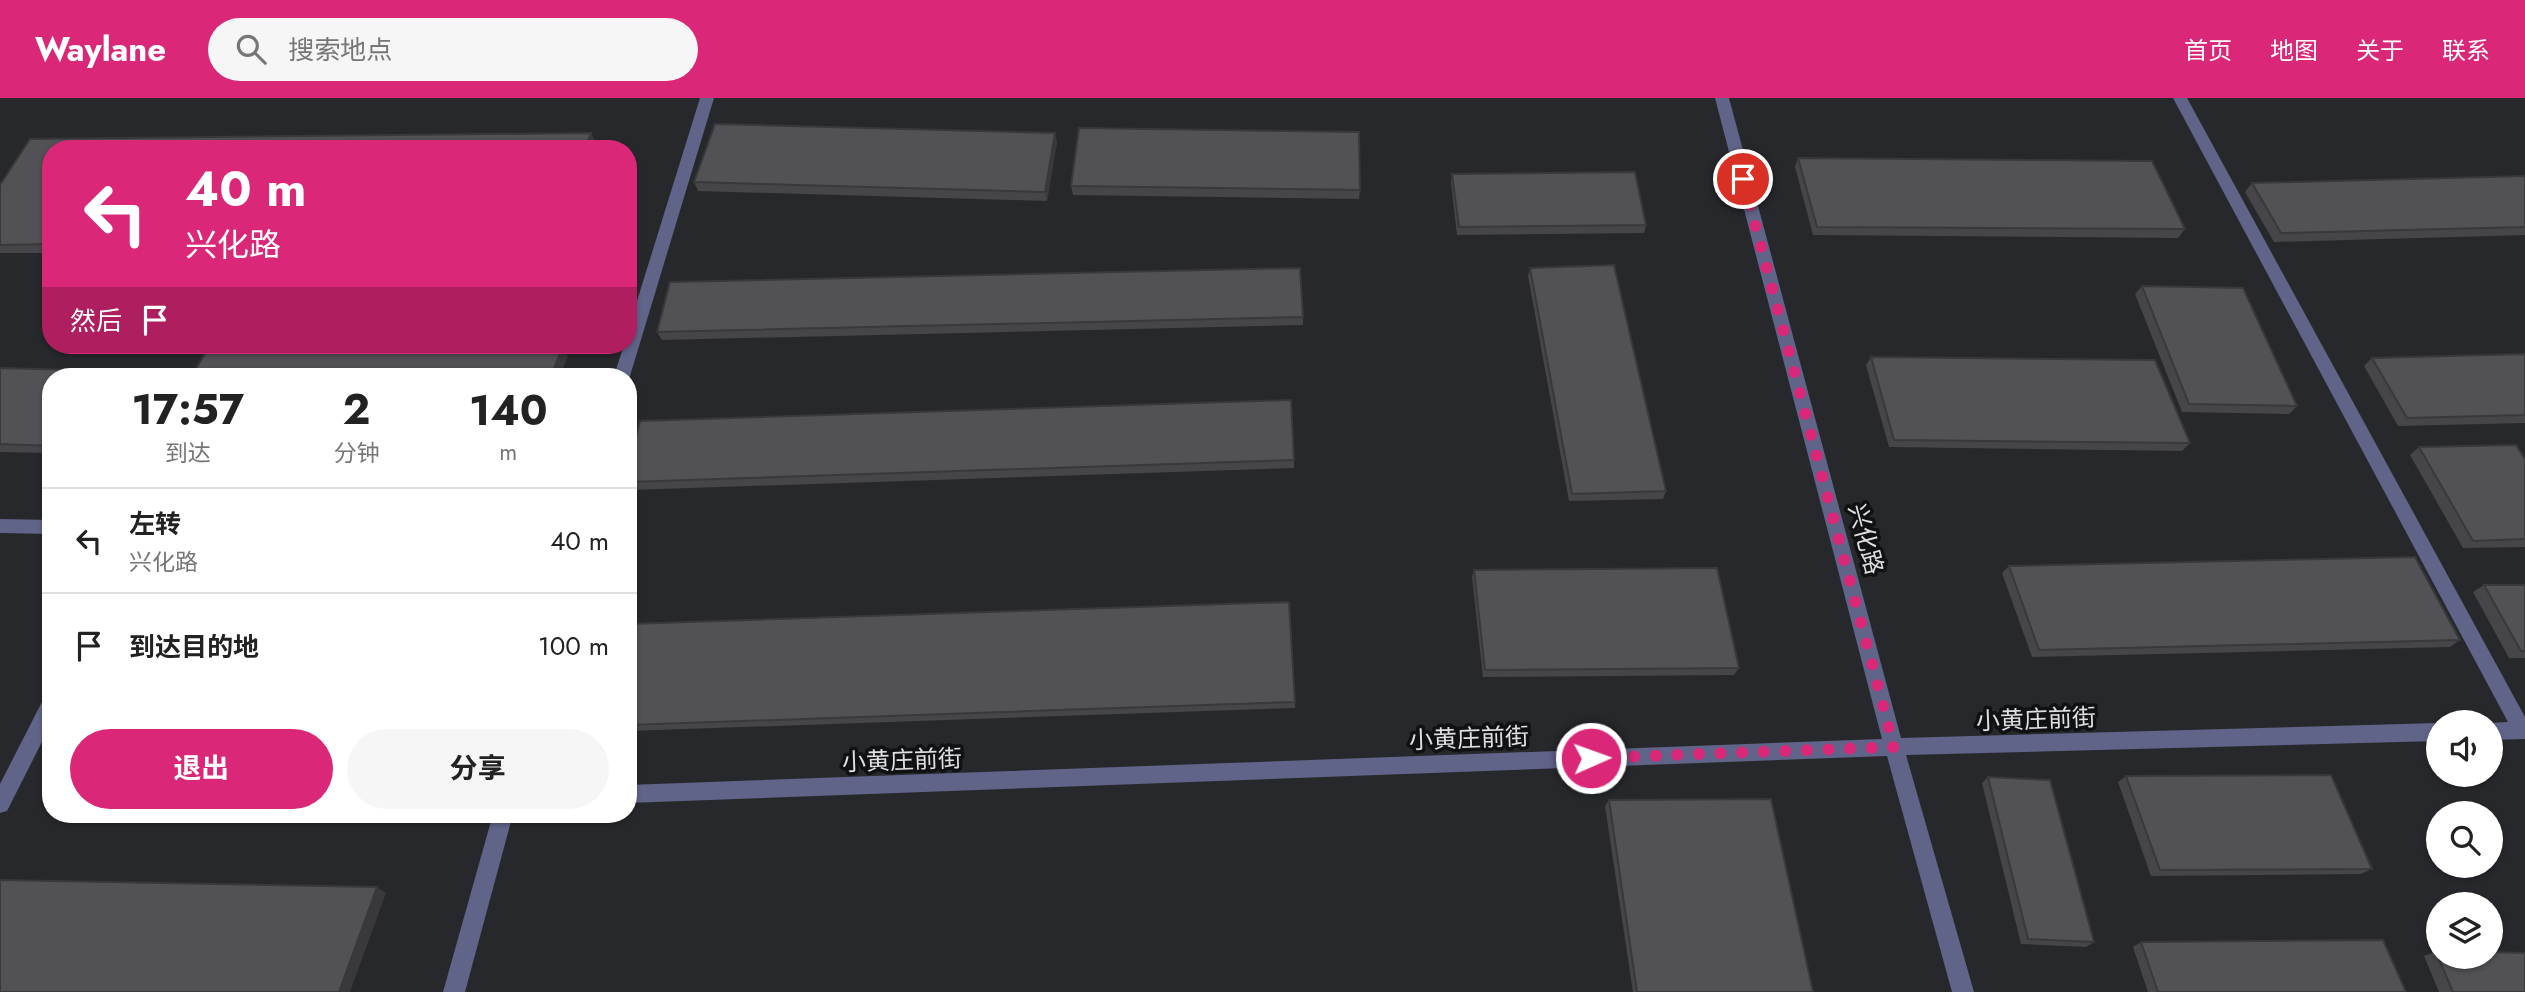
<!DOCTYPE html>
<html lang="zh">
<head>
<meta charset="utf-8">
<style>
  body { margin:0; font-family:Jost,"Noto Sans SC",sans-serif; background:#f6f6f6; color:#222; height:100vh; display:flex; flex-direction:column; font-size:26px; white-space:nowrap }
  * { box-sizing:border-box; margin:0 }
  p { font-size:23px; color:#767676 }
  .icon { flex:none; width:38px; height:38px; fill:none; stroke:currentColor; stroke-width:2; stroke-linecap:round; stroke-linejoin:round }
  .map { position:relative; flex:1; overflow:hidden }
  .details { position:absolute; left:42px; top:270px; width:595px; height:455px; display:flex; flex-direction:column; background:#fff; border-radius:28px; box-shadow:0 2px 5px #0004 }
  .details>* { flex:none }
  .guide { position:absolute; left:42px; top:42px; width:595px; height:214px; border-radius:28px; box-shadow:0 2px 5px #0004; background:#db2777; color:#fff; overflow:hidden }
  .controls { position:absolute; left:2426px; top:612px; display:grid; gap:14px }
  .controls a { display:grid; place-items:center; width:77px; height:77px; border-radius:50%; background:#fff; box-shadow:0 2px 5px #0004; font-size:35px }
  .pin { position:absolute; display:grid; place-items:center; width:60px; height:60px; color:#fff; margin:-30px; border:4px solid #fff; border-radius:50%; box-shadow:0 2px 7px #0007 }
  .me { position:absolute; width:77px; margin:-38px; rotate:88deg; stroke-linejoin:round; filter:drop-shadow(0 0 5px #0008) }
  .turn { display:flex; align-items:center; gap:24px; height:147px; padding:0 28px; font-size:32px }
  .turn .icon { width:91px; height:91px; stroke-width:2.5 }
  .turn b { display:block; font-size:49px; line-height:60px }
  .then { display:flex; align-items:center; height:66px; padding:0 28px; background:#0003; gap:14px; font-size:26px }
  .eta { display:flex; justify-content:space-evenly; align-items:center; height:119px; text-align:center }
  .eta b { font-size:42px; font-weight:700; line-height:49px }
  .action { display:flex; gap:14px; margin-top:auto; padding:14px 28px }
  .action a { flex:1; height:80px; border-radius:42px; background:#db2777; color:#fff; font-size:28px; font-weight:700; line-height:80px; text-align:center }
  .action a+a { background:#f6f6f6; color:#222 }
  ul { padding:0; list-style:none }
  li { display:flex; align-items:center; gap:21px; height:105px; padding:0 28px; border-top:2px solid #e0e0e0 }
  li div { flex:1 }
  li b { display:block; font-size:26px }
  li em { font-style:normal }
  header { display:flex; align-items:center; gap:42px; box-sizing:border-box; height:98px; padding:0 35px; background:#db2777; color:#fff }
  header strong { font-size:33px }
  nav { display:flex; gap:38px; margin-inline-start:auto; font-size:24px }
  .search { width:490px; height:63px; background:#f6f6f6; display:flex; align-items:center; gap:18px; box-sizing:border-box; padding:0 24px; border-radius:38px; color:#767676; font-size:26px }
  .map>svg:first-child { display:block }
</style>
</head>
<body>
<header>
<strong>Waylane</strong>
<div class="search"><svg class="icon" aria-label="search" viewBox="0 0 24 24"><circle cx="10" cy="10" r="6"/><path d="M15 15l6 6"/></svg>搜索地点</div>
<nav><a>首页</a><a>地图</a><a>关于</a><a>联系</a></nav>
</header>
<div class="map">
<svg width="2525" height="894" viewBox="0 0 2525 894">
  <rect width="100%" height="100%" fill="#27282c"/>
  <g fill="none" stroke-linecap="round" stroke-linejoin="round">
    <path fill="#616489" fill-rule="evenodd" d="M 700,0 L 714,0 L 630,278 L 628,281 L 628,278 L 614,278 L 624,247 L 628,247 L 628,232 Z
      M 1715,0 L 1729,0 L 1901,640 L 2438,625 L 2438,643 L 1906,657 L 1974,894 L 1952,894 L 1887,658 L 628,705 L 628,687 L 1882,641 Z
      M 2173,0 L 2187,0 L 2525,619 L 2525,641 L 2490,642 L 2489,625 L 2508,624 Z
      M 0,421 L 51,422 L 51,436 L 0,435 Z
      M 51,598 L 51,626 L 7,713 L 0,715 L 0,686 L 44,600 Z
      M 493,716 L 513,716 L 465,894 L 443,894 Z"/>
  </g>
  <path fill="#46464a" d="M 591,35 L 595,43 L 593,51 L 51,51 L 51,155 L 0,155 L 0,87 L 30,41 Z
    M 1055,35 L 1057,44 L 1047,103 L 698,93 L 694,84 Z
    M 1798,60 L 2185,131 L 2178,140 L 1813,137 L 1795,69 Z
    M 1452,76 L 1646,127 L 1644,135 L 1457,137 L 1451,85 Z
    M 2525,78 L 2525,137 L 2274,144 L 2245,94 L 2252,85 Z
    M 1071,88 L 1360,92 L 1359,101 L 1073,97 Z
    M 1530,170 L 1666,393 L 1663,401 L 1569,403 L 1528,178 Z
    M 2142,188 L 2297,308 L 2289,316 L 2182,314 L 2135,196 Z
    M 1303,219 L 1303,227 L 662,242 L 657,234 Z
    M 2525,256 L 2525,325 L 2398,328 L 2364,268 L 2372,260 Z
    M 1871,259 L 2190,345 L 2182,353 L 1889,349 L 1866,267 Z
    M 0,270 L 51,278 L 51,355 L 0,354 Z
    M 2419,349 L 2525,361 L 2525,449 L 2463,450 L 2410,357 Z
    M 1294,362 L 1294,370 L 630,392 L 628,390 L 628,369 Z
    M 2009,468 L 2460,542 L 2450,549 L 2032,559 L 2002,475 Z
    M 1474,472 L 1739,570 L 1734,577 L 1483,579 L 1472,479 Z
    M 2484,487 L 2525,487 L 2525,560 L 2509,560 L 2473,494 Z
    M 628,526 L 1295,604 L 1295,610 L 628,633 Z
    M 2126,678 L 2372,771 L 2361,776 L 2151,778 L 2118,684 Z
    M 1988,679 L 2094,844 L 2086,849 L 2021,846 L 1982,685 Z
    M 1609,702 L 1813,894 L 1633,894 L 1605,708 Z
    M 2141,844 L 2406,894 L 2148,894 L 2133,849 Z
    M 2435,854 L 2525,894 L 2439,894 L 2424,858 Z"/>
  <path fill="#39393c" d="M 591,35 L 595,43 L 593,51 L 585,51 Z
    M 1055,35 L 1057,44 L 1047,103 L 1045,94 Z
    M 562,250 L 568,258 L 560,278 L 551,278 Z
    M 377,789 L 386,795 L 350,894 L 339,894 Z"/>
  <path fill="#515156" stroke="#39393c" stroke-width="2" d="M 715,26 L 1055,35 L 1045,94 L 694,84 Z
    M 1079,30 L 1359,34 L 1360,92 L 1071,88 Z
    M 591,35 L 585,51 L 51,51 L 51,146 L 0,147 L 0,87 L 30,41 Z
    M 1798,60 L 2152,63 L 2185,131 L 1817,129 Z
    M 1635,74 L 1646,127 L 1459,129 L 1452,76 Z
    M 2525,78 L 2525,129 L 2281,135 L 2252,85 Z
    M 1614,167 L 1666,393 L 1572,396 L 1530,170 Z
    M 1300,170 L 1303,219 L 657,234 L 670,184 Z
    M 2142,188 L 2243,190 L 2297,308 L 2189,306 Z
    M 210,247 L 429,247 L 562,250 L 551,278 L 192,278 Z
    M 2525,256 L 2525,317 L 2407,320 L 2372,260 Z
    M 1871,259 L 2155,262 L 2190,345 L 1894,342 Z
    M 0,270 L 185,275 L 183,278 L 51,278 L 51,348 L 0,346 Z
    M 1291,302 L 1294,362 L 628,384 L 628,369 L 640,323 Z
    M 2516,347 L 2525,361 L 2525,441 L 2473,443 L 2419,349 Z
    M 2415,459 L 2460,542 L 2039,552 L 2009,468 Z
    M 1717,470 L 1739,570 L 1485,572 L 1474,472 Z
    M 2484,487 L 2525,487 L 2525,553 L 2521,553 Z
    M 1289,504 L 1295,604 L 628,627 L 628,526 Z
    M 2331,677 L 2372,771 L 2160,772 L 2126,678 Z
    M 1988,679 L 2050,682 L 2094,844 L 2028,841 Z
    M 1771,701 L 1813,894 L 1637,894 L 1609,702 Z
    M 0,782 L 377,789 L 339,894 L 0,894 Z
    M 2383,842 L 2406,894 L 2158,894 L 2141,844 Z
    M 2490,854 L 2525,855 L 2525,894 L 2453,894 L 2438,859 L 2490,859 Z"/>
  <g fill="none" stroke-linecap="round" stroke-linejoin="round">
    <path stroke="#db2777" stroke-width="12" stroke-dasharray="0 21.6" d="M 1591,660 L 1894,649 L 1743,81"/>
  </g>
  <g text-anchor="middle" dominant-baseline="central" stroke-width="7" stroke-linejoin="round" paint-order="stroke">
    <g font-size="24" fill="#dfdfe2" stroke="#101113">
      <text transform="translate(1866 441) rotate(75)">兴化路</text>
      <text transform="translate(2036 621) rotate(-2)">小黄庄前街</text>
      <text transform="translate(1469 640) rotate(-2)">小黄庄前街</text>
      <text transform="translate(902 662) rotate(-2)">小黄庄前街</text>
    </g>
  </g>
</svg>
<div class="controls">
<a><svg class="icon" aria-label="sound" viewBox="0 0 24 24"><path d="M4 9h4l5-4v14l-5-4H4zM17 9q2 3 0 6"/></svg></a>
<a><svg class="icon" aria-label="search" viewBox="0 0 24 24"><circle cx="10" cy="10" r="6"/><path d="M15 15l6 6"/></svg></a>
<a><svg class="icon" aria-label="layers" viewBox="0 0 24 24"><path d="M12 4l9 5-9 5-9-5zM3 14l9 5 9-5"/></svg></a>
</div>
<div class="pin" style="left:1743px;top:81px;background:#d93025"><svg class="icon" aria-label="arrive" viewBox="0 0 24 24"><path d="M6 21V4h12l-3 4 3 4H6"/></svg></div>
<svg class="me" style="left:1591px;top:660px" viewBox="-20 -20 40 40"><circle r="17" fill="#db2777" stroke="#fff" stroke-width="3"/><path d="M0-11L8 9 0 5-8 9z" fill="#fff"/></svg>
<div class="guide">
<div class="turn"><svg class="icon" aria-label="left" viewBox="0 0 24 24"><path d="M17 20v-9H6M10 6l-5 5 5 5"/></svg><div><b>40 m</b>兴化路</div></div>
<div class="then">然后<svg class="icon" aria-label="arrive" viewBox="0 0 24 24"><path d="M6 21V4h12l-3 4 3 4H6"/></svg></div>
</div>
<section class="details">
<div class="eta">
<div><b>17:57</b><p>到达</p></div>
<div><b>2</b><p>分钟</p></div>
<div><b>140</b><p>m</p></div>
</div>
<ul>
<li><svg class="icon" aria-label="left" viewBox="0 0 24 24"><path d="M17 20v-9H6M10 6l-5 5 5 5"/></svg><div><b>左转</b><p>兴化路</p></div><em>40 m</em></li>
<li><svg class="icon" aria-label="arrive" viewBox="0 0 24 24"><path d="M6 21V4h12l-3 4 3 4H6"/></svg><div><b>到达目的地</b></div><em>100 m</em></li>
</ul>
<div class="action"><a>退出</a><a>分享</a></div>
</section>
</div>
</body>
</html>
